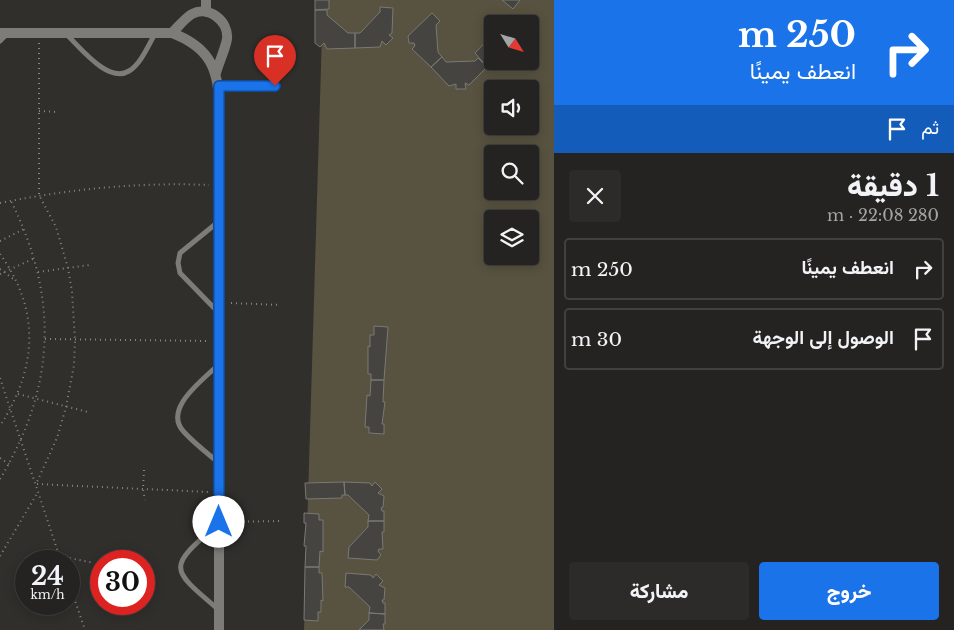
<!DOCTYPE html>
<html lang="ar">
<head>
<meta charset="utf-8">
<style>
  body { margin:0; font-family:"Libre Baskerville",Vazirmatn,serif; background:#2d2b2a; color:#f1f3f6; direction:rtl; height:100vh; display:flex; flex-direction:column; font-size:19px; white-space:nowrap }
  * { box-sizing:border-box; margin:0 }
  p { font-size:16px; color:#a3a4a5 }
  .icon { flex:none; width:28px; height:28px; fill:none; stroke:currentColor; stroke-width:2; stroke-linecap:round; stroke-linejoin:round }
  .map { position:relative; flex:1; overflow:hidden; direction:ltr }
  .details { display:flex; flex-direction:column; background:#252321; width:400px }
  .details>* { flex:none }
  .banner { background:#1a73e8; color:#fff; overflow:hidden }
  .needle { width:32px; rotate:127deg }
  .controls { position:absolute; left:484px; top:15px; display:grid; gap:10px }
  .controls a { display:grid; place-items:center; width:55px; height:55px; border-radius:5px; background:#252321; box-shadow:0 2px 12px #0003,0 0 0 1px #42403f; font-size:25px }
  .speed { position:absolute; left:15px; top:550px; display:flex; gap:10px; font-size:25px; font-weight:700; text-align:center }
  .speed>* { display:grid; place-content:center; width:65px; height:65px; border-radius:50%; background:#252321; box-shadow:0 2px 12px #0003,0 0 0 1px #42403f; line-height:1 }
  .speed small { font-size:12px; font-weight:400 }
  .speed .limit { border:8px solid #d22; background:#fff; color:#111 }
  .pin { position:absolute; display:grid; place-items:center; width:42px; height:42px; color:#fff; margin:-51px -21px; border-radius:50% 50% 50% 0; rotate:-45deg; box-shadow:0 0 5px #0007 }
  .pin .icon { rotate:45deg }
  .me { position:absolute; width:55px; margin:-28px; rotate:0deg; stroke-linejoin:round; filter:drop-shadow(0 0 4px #0008) }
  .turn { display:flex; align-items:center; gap:18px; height:105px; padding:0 15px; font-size:22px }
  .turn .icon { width:65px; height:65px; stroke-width:2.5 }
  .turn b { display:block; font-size:35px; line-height:42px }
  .then { display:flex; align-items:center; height:48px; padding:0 15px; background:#0003; gap:10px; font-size:19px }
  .round { display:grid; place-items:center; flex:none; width:52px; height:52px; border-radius:5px; background:#2d2b2a }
  .head { display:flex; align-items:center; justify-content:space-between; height:85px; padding:0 15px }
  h1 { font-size:30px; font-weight:800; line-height:38px }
  .primary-button { display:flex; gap:10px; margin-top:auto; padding:10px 15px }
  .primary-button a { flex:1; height:58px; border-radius:5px; background:#1a73e8; color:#fff; font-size:20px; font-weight:800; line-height:58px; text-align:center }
  .primary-button a+a { background:#2d2b2a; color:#f1f3f6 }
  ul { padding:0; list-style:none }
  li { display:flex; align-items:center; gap:15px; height:62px; margin:0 10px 8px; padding:0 5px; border:2px solid #42403f; border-radius:5px }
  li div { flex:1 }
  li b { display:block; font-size:19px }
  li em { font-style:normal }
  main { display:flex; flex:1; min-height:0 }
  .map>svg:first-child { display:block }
</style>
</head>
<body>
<main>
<section class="details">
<div class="banner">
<div class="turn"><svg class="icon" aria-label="right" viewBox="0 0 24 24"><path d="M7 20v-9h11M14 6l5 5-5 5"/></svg><div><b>250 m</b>انعطف يمينًا</div></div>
<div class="then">ثم<svg class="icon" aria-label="arrive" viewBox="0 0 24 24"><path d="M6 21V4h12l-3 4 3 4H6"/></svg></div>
</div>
<div class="head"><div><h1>1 دقيقة</h1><p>280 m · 22:08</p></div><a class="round"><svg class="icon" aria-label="close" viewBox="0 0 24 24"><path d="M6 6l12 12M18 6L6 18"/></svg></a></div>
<ul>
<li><svg class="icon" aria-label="right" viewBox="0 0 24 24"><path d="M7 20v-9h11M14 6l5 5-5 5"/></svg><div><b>انعطف يمينًا</b></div><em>250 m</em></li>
<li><svg class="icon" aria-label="arrive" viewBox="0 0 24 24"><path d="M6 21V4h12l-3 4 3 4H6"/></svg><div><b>الوصول إلى الوجهة</b></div><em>30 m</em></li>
</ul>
<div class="primary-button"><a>خروج</a><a>مشاركة</a></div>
</section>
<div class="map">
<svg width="554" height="630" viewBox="0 0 554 630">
  <rect width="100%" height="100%" fill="#312f2c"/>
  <path fill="#585240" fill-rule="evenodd" d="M 323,0 L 554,0 L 554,630 L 304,630 ZM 492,24 L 530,24 L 530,61 L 492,61 ZM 492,89 L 530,89 L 530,126 L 492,126 ZM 492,154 L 530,154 L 530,191 L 492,191 ZM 492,219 L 530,219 L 530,256 L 492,256 Z"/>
  <path fill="#454441" stroke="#7b7975" d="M 315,0 L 329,0 L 329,9 L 315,10 Z
    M 502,0 L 520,0 L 513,9 Z
    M 380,7 L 393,8 L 392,33 L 389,35 L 393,38 L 386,45 L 382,41 L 380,47 L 355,48 L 355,33 L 360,33 L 380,12 Z
    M 315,10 L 327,10 L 327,15 L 348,33 L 355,33 L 355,48 L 327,49 L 324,43 L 320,47 L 315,43 Z
    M 432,13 L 440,21 L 436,25 L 438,52 L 442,57 L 431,67 L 412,49 L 415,46 L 414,43 L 409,43 L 408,36 Z
    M 492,35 L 493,61 L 487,67 L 475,53 Z
    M 442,57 L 446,62 L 475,61 L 478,58 L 487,67 L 469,85 L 465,83 L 466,89 L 456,89 L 456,84 L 449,86 L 431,67 Z
    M 374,326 L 388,327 L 384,380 L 371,380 L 371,374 L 368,374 L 368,346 L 370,347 L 370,335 L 374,335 Z
    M 371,380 L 384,380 L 383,402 L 385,402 L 382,424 L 384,424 L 384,434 L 369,433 L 369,427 L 365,427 L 367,395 L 370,396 Z
    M 344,482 L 345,495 L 342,495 L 342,498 L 306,499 L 305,483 Z
    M 344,482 L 370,483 L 372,486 L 375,482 L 382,489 L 378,493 L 384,496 L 383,507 L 381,508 L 382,511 L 384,511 L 384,521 L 368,521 L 369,515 L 348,495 L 345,495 Z
    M 304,513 L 319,514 L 319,520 L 323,520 L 323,552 L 320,551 L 319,567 L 305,567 L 306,546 L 304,546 L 306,523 L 304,523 Z
    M 368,521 L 384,521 L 384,532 L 382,532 L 383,549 L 379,549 L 378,551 L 381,555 L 377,560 L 348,558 L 349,547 L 368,527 Z
    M 305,567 L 319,567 L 319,573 L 322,573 L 323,601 L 321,600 L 321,612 L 318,612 L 318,621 L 304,620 Z
    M 346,573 L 371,575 L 373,578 L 376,574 L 383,581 L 379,585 L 385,588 L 384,600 L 382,600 L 383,603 L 385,603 L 385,614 L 369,613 L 370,607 L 349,587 L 345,587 Z
    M 369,613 L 385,614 L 385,624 L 383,624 L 384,630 L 359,630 L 369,620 Z"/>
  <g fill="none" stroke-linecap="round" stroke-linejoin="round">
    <path stroke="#888683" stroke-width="2" stroke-dasharray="1 4" stroke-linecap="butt" d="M 39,43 L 39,195 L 56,227 L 68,268 L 72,292 L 75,340 L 74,365 L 66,407 L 57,438 L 36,484 L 209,492
      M 39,111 L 57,112
      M 0,203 C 70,189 138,182 209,185
      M 0,241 L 24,229
      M 0,254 C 41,311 37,368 0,426
      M 0,269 L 16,281
      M 38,272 L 90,265
      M 0,274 L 35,258
      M 231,303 L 281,305
      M 45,339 L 209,341
      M 0,378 L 61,561
      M 18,394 L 88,412
      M 0,458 L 9,464
      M 144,470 L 143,489 L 145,500
      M 0,479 C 56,386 59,298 11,201
      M 228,522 L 281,521
      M 0,556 L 38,492
      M 60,556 L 94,563
      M 69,583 L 85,630"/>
    <path stroke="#7e7c78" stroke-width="5" d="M 66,34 C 80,47 108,84 129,71 C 141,64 149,44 156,32
      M 0,41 L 7,34
      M 219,86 L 275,86
      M 218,312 L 180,273 L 178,263 L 180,253 L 218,222
      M 218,365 C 203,380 162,409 184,432 C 194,443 207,453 219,463
      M 218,524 C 168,568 168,567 219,610"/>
    <path stroke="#7e7c78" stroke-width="10" d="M 206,12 L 206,0
      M 0,33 L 172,33 C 206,46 218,65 219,101 L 219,630
      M 172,33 C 178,27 185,18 192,14 C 208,5 229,21 227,39 C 225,50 219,62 216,73"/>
  </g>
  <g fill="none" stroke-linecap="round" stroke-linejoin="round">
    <defs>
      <path id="route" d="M 219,522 L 219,86 L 275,86"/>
    </defs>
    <use href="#route" stroke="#114b97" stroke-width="12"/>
    <use href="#route" stroke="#1a73e8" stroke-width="9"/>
  </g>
</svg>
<div class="controls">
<a><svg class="needle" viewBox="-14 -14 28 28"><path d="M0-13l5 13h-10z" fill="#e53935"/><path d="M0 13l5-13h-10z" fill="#a3a4a5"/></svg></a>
<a><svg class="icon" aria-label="sound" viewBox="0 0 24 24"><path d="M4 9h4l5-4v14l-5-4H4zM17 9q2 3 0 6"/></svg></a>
<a><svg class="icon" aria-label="search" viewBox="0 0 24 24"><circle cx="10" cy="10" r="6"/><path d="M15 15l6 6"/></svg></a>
<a><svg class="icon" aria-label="layers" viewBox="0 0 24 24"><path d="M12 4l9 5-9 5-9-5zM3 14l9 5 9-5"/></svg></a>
</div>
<div class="speed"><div>24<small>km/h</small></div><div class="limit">30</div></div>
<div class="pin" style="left:275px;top:86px;background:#d93025"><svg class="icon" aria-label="arrive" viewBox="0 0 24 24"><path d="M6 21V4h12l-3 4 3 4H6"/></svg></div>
<svg class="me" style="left:219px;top:522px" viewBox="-20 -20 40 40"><circle r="19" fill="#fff"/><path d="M0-13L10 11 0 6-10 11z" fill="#1a73e8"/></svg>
</div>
</main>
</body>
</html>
